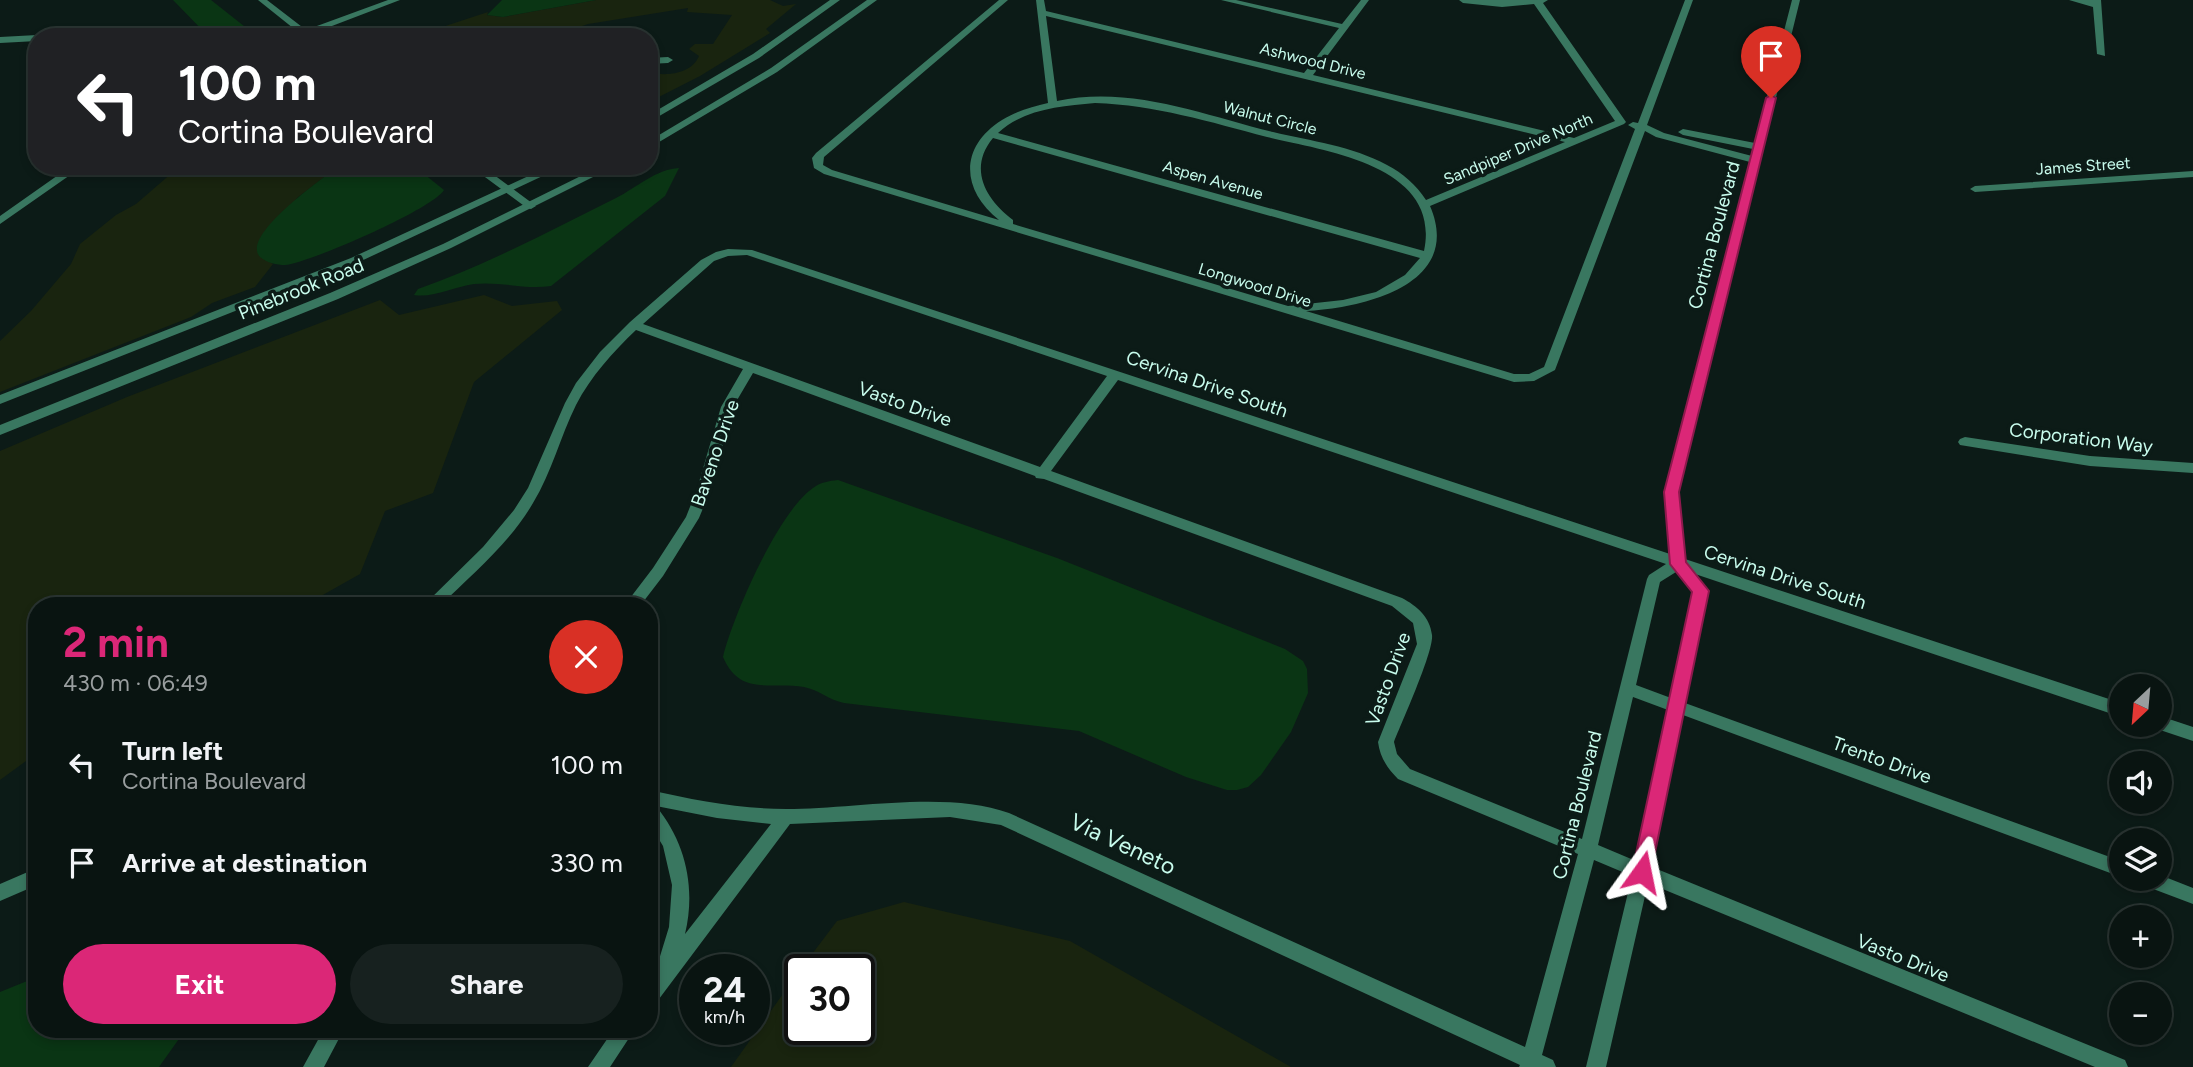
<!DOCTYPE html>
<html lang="en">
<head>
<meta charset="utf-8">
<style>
  body { margin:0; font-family:Figtree,sans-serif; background:#17211f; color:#f1f3f6; height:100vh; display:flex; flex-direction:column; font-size:26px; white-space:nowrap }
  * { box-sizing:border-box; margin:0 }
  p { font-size:23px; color:#999e9f }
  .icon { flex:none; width:38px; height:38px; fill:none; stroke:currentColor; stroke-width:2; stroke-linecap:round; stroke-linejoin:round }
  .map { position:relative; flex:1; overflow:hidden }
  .panel { position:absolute; left:28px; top:597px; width:630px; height:441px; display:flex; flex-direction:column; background:#091411; border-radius:28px; box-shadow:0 4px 10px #0003,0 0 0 2px #293331 }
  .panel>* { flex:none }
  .guide { position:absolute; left:28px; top:28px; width:630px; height:147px; border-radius:28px; box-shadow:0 4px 10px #0003,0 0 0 2px #293331; background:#202124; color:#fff; overflow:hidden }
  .needle { width:46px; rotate:206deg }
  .controls { position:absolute; left:2109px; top:674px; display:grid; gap:14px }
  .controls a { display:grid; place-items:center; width:63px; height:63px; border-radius:50%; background:#091411; box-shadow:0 4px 10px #0003,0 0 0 2px #293331; font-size:35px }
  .speed { position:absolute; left:679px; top:954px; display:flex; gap:14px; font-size:35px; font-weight:700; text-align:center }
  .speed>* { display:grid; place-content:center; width:91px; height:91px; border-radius:50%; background:#091411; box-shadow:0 4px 10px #0003,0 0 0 2px #293331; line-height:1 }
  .speed small { font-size:18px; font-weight:400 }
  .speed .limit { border:4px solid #111; border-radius:10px; background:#fff; color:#111 }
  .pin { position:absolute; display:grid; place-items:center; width:60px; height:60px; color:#fff; margin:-72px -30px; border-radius:50% 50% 50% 0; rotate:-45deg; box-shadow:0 0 7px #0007 }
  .pin .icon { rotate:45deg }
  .me { position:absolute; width:77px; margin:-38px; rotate:12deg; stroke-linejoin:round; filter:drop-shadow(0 0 5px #0008) }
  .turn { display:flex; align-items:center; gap:24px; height:147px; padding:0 35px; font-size:32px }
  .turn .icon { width:91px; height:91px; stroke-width:2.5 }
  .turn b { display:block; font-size:49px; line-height:60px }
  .round { display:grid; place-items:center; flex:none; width:74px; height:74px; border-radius:37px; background:#17211f }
  .summary { display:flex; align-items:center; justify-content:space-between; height:119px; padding:0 35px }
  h1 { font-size:42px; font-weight:700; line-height:52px; color:#db2777 }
  .primary-button { display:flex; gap:14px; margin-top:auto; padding:14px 35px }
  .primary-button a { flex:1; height:80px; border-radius:42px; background:#db2777; color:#fff; font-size:28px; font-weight:700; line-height:80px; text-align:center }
  .primary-button a+a { background:#17211f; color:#f1f3f6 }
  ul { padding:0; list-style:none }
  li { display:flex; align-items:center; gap:21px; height:98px; padding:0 35px }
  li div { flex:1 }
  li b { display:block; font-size:26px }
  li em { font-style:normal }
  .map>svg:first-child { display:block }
</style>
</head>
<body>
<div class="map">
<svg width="2193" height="1067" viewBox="0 0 2193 1067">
  <rect width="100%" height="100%" fill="#0c1b17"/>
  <path fill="#19240f" d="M 596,0 L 770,0 L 783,6 L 796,4 L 766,29 L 770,33 L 700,76 L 649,102 L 649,72 C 665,77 692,74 699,56 L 689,49 L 695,44 L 713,44 L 732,15 L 687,12 L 688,8 L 588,24 L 549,37 L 412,37 L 488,12 L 487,15 L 503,17 Z
    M 180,166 L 339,166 L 297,198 L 259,255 L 273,264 L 255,287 L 212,303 L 191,317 L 0,392 L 0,341 L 31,311 L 71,264 L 80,244 L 116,215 L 136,204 Z
    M 484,295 L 512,306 L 557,301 L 562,310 L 474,382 L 433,493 L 385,511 L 360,574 L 305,605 L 37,606 L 37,753 L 0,780 L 0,451 L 127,397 L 380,300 L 399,315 Z
    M 904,902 L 1070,941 L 1291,1067 L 731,1067 L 800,970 L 800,1029 L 859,1029 L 859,970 L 800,970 L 837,921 Z"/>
  <path fill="#0a3514" d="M 173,0 L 211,0 L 249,30 L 251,37 L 209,37 Z
    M 502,0 L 596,0 L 503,17 L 487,15 Z
    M 339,166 L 414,166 L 444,190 C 433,209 309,263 285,265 C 277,265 267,263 260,257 C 240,236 323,178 339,166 Z
    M 679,168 L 665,196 L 551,286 C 525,290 500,281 474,284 C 453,287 434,298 414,295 L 418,289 C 487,265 551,230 616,198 C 636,188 656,169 679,168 Z
    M 838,480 L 1057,558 L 1285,649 L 1303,661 L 1307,669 L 1308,693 L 1291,732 L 1261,775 L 1248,787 L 1237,790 L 1227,790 L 1186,777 L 1079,731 L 844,703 C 829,700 819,690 804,687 C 771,681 740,697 723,657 C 733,616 778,512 813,488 C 821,482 829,481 838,480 Z
    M 37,977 L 37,1029 L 186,1029 L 159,1067 L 0,1067 L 0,992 Z"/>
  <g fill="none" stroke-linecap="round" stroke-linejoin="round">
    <path fill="#397760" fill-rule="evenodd" d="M 258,0 L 267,0 L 306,30 L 388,0 L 400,0 L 311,34 L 314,37 L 290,37 L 298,32 Z
      M 999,0 L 1008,0 L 824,157 L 823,165 L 832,170 L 999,220 C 961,190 959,147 1002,120 C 1016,111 1032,107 1048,103 L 1036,0 L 1044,0 L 1046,11 L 1304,73 L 1339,28 L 1221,0 L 1236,0 L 1342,24 L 1361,0 L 1369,0 L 1313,75 L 1574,138 L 1615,121 L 1534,4 L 1502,7 L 1463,3 L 1459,0 L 1548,0 L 1543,3 L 1626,122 L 1624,124 L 1430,206 C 1464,285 1363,308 1306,311 L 1514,374 L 1529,374 L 1544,367 L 1635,129 L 1628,125 L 1633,122 L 1638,123 L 1685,0 L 1693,0 L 1647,125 L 1664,133 L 1752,156 L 1753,149 L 1683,135 L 1678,132 L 1683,129 L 1755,143 L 1792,0 L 1800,0 L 1679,491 L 1685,559 L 2121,703 L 2121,717 L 1695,574 L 1708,591 L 1685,703 L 2121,861 L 2121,877 L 1683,715 L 1652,867 L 2125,1060 L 2128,1067 L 2095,1067 L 1648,883 L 1606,1067 L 1586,1067 L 1632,876 L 1594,860 L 1542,1055 L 1553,1060 L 1556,1067 L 1519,1067 L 1520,1065 L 1001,825 L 950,817 L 790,824 L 656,1003 L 649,1005 L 649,981 L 658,969 L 657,966 L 669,927 L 672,885 L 663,846 L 649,823 L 649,790 C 694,800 740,809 786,809 C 852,809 948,790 1009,813 L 1525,1047 L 1578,854 L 1398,779 C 1387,768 1380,757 1378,742 L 1417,644 L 1413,623 L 1392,606 L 1044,479 L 1036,478 L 1035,476 L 753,373 L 733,407 L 711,489 L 699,518 L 663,576 L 640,606 L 624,606 L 653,568 L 686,517 L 697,489 L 721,407 L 743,369 L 636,330 C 613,352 591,376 576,405 C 560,437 552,472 533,503 C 510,543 473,573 440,606 L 423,606 L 483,547 L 514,510 L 528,488 L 565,403 L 576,383 L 600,352 L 630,322 L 701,260 L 716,252 L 728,249 L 752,250 L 1670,554 L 1665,491 L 1750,162 L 1656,137 L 1645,131 L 1555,370 L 1534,381 L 1514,382 L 824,174 L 814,168 L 812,158 L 816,153 ZM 1046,16 L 1565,142 L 1426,200 C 1416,185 1403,173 1387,165 C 1352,146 1311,141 1273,132 C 1204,115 1130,85 1057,101 ZM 1095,103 C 1155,105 1210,122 1267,137 C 1325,151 1442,165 1424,251 L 998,133 C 1024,109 1061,106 1095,103 ZM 993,138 L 1420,258 L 1405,275 L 1376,292 L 1343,300 L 1288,306 L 1013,224 L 1013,220 C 985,199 968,168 993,138 ZM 747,255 L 1107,376 L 1040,467 L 643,324 L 714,261 L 728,256 ZM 1118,380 L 1666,564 L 1649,575 L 1647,579 L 1582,839 L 1410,769 L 1397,754 L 1394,742 C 1402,722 1434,651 1432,635 C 1430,617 1417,606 1402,598 L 1051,471 ZM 1676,572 L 1693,592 L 1671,698 L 1636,685 L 1660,582 ZM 1633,697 L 1668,710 L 1636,861 L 1598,845 ZM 656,806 L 717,818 L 771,824 L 685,934 C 696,888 686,843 656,806 Z
      M 2069,0 L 2101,0 L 2105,56 L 2097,54 L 2093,7 Z
      M 49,34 L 73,34 L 77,37 L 45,37 Z
      M 37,35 L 41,37 L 37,37 L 37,41 L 0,43 L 0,37 Z
      M 649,58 L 668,57 L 673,60 L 668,63 L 649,64 Z
      M 71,166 L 83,166 L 0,224 L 0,216 Z
      M 470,166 L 482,166 L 536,206 L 531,209 L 527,208 Z
      M 2193,171 L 2193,177 L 1975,192 L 1970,189 L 1975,186 Z
      M 1965,437 L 2090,456 L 2193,463 L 2193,473 L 2090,466 L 1960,445 L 1958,442 L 1960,439 Z
      M 2160,716 L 2193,727 L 2193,741 L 2154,728 L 2153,724 L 2160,724 Z
      M 37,868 L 37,885 L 0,901 L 0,884 Z
      M 2160,875 L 2193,888 L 2193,904 L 2140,884 L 2137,878 L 2160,878 Z
      M 324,1029 L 344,1029 L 324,1067 L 303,1067 Z
      M 614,1029 L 635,1029 L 610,1067 L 588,1067 Z"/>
    <path fill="#397760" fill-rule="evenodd" d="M 830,0 L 840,0 L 759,58 L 649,122 L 649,115 L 753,54 Z
      M 867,0 L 877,0 L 777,72 L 649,148 L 649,141 L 771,68 Z
      M 550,166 L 564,166 L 359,262 L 0,404 L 0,395 L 351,258 Z
      M 601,166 L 615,166 L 451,248 L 338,299 L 0,435 L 0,425 L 330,293 L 443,244 Z"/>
  </g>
  <path fill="#db2777" stroke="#8e194d" stroke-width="2" d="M 1771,95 L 1776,98 L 1679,492 L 1686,562 L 1709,591 L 1651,872 L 1649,879 L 1642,882 L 1634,879 L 1632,872 L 1692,592 L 1670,564 L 1664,492 L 1766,98 Z"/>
  <g text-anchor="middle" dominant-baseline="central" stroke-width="7" stroke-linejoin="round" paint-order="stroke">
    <g font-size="16" fill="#c8fced" stroke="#0c1b17">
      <text transform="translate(1313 61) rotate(14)">Ashwood Drive</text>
      <text transform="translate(1270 118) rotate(14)">Walnut Circle</text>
      <text transform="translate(1518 149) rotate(-23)">Sandpiper Drive North</text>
      <text transform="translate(2083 166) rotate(-4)">James Street</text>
      <text transform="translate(1213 180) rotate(16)">Aspen Avenue</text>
      <text transform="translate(1255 285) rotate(17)">Longwood Drive</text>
    </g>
    <g font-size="19" fill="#c8fced" stroke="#0c1b17">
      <text transform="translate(1714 235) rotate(-75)">Cortina Boulevard</text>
      <text transform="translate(301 289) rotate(-22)">Pinebrook Road</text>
      <text transform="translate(1207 384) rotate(19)">Cervina Drive South</text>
      <text transform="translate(905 404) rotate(20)">Vasto Drive</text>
      <text transform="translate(2081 438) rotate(7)">Corporation Way</text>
      <text transform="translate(715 453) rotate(-71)">Baveno Drive</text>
      <text transform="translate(1785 577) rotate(18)">Cervina Drive South</text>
      <text transform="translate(1388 679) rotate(-70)">Vasto Drive</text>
      <text transform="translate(1882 760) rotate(20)">Trento Drive</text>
      <text transform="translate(1577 805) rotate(-76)">Cortina Boulevard</text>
      <text transform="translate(1903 958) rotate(22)">Vasto Drive</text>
    </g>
    <g font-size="23" fill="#c8fced" stroke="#0c1b17">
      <text transform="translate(1123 844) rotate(25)">Via Veneto</text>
    </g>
  </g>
</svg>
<div class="controls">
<a><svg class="needle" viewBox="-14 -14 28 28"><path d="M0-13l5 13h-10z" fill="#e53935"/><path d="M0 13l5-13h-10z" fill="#999e9f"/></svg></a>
<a><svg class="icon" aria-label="sound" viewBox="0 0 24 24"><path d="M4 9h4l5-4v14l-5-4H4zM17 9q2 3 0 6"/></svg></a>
<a><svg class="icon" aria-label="layers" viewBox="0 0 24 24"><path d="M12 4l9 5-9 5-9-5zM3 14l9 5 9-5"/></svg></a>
<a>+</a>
<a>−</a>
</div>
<div class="speed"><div>24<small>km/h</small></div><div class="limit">30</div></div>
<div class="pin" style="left:1771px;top:98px;background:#d93025"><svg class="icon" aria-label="arrive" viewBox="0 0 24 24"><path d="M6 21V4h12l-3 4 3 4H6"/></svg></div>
<svg class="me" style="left:1642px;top:872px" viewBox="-20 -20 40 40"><path d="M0-17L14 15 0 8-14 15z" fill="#db2777" stroke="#fff" stroke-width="4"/></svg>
<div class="guide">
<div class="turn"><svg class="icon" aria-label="left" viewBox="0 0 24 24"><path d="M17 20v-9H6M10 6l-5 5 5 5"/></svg><div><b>100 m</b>Cortina Boulevard</div></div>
</div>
<section class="panel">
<div class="summary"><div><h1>2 min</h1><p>430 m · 06:49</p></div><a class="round" style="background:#d93025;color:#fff"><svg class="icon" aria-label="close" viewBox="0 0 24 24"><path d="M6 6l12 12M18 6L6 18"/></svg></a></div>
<ul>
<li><svg class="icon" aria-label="left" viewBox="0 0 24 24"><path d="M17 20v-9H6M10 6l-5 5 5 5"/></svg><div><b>Turn left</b><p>Cortina Boulevard</p></div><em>100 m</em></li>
<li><svg class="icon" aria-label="arrive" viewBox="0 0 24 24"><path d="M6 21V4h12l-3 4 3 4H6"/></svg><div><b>Arrive at destination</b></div><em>330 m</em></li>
</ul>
<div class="primary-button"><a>Exit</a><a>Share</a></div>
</section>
</div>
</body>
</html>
